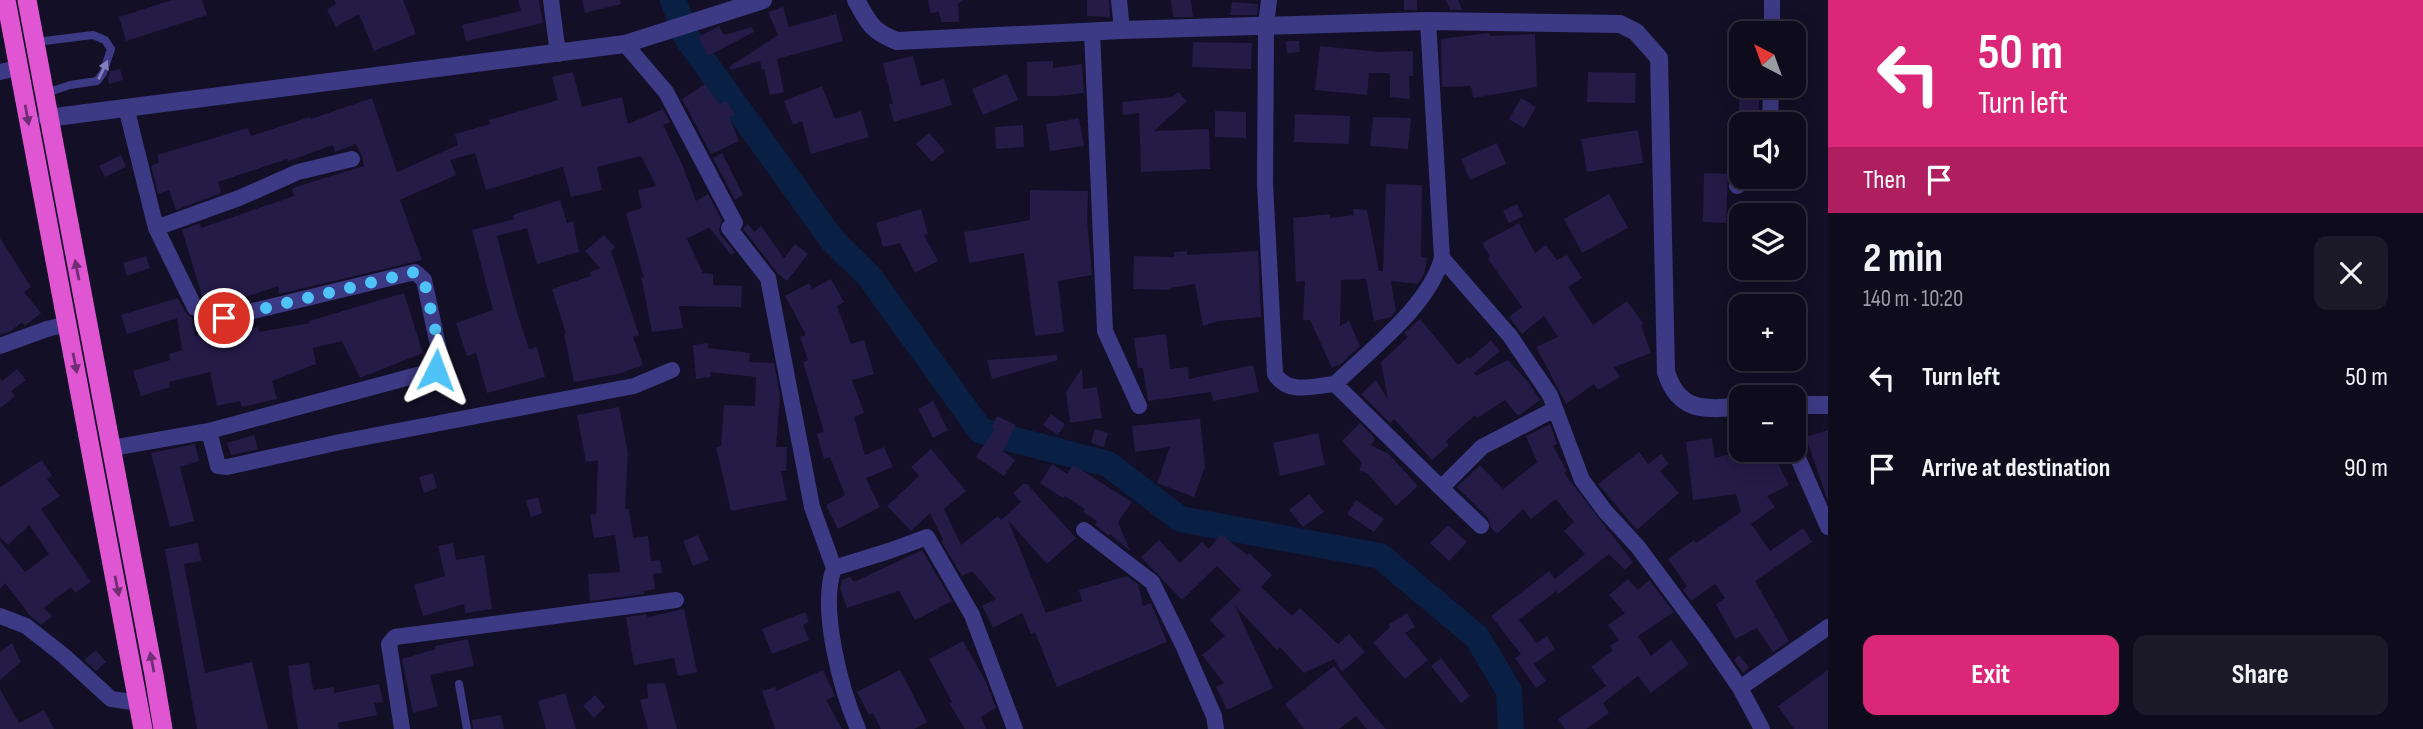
<!DOCTYPE html>
<html lang="en">
<head>
<meta charset="utf-8">
<style>
  body { margin:0; font-family:"Sofia Sans Condensed",sans-serif; background:#1c1929; color:#f1f3f6; height:100vh; display:flex; flex-direction:column; font-size:26px; white-space:nowrap }
  * { box-sizing:border-box; margin:0 }
  p { font-size:23px; color:#9b9ba3 }
  .icon { flex:none; width:38px; height:38px; fill:none; stroke:currentColor; stroke-width:2; stroke-linecap:round; stroke-linejoin:round }
  .map { position:relative; flex:1; overflow:hidden }
  .details { display:flex; flex-direction:column; background:#0e0b1c; width:595px }
  .details>* { flex:none }
  .guide { background:#db2777; color:#fff; overflow:hidden }
  .needle { width:46px; rotate:319deg }
  .tools { position:absolute; left:1729px; top:21px; display:grid; gap:14px }
  .tools a { display:grid; place-items:center; width:77px; height:77px; border-radius:14px; background:#0e0b1c; box-shadow:0 4px 18px #0003,0 0 0 2px #2e2b3b; font-size:35px }
  .pin { position:absolute; display:grid; place-items:center; width:60px; height:60px; color:#fff; margin:-30px; border:4px solid #fff; border-radius:50%; box-shadow:0 2px 7px #0007 }
  .me { position:absolute; width:77px; margin:-38px; rotate:3deg; stroke-linejoin:round; filter:drop-shadow(0 0 5px #0008) }
  .turn { display:flex; align-items:center; gap:24px; height:147px; padding:0 35px; font-size:32px }
  .turn .icon { width:91px; height:91px; stroke-width:2.5 }
  .turn b { display:block; font-size:49px; line-height:60px }
  .then { display:flex; align-items:center; height:66px; padding:0 35px; background:#0003; gap:14px; font-size:26px }
  .round { display:grid; place-items:center; flex:none; width:74px; height:74px; border-radius:14px; background:#1c1929 }
  .overview { display:flex; align-items:center; justify-content:space-between; height:119px; padding:0 35px }
  h1 { font-size:42px; font-weight:700; line-height:52px }
  .button { display:flex; gap:14px; margin-top:auto; padding:14px 35px }
  .button a { flex:1; height:80px; border-radius:14px; background:#db2777; color:#fff; font-size:28px; font-weight:700; line-height:80px; text-align:center }
  .button a+a { background:#1c1929; color:#f1f3f6 }
  ul { padding:0; list-style:none }
  li { display:flex; align-items:center; gap:21px; height:91px; padding:0 35px }
  li div { flex:1 }
  li b { display:block; font-size:26px }
  li em { font-style:normal }
  main { display:flex; flex:1; min-height:0 }
  .map>svg:first-child { display:block }
</style>
</head>
<body>
<main>
<div class="map">
<svg width="1828" height="729" viewBox="0 0 1828 729">
  <rect width="100%" height="100%" fill="#130f26"/>
  <g fill="none" stroke-linecap="round" stroke-linejoin="round">
    <path stroke="#0a1f44" stroke-width="26" d="M 673,0 L 687,38 L 833,241 L 869,276 L 981,431 L 1108,464 L 1180,519 L 1380,556 L 1477,637 L 1509,691 L 1511,729"/>
  </g>
  <path fill="#241b47" d="M 172,0 L 202,0 L 207,15 L 126,41 L 119,17 Z
    M 334,0 L 403,0 L 416,34 L 374,51 L 359,14 L 336,27 L 327,10 L 336,4 Z
    M 518,0 L 539,0 L 543,23 L 466,41 L 462,25 L 521,11 Z
    M 582,0 L 620,0 L 621,4 L 585,13 Z
    M 928,0 L 964,0 L 958,4 L 959,22 L 942,22 L 938,11 L 931,14 Z
    M 1087,0 L 1109,0 L 1110,17 L 1087,16 Z
    M 1171,0 L 1191,0 L 1193,17 L 1173,17 Z
    M 1404,0 L 1417,0 L 1417,10 L 1404,10 Z
    M 1446,0 L 1458,0 L 1462,10 L 1450,10 Z
    M 1232,2 L 1258,4 L 1257,15 L 1230,15 Z
    M 783,7 L 789,27 L 836,14 L 843,41 L 777,59 L 784,92 L 770,95 L 764,69 L 762,69 L 760,61 L 731,70 L 729,67 L 778,35 L 768,12 Z
    M 719,26 L 724,35 L 752,27 L 754,32 L 708,56 L 698,37 Z
    M 1488,33 L 1491,36 L 1535,34 L 1537,87 L 1473,98 L 1471,86 L 1442,87 L 1441,39 Z
    M 1286,41 L 1299,41 L 1300,52 L 1287,53 Z
    M 1193,42 L 1252,43 L 1251,69 L 1192,67 Z
    M 1320,46 L 1380,52 L 1413,51 L 1413,76 L 1409,76 L 1410,99 L 1390,97 L 1390,73 L 1369,73 L 1367,95 L 1315,90 Z
    M 913,56 L 921,86 L 944,79 L 952,105 L 894,122 L 889,104 L 893,104 L 883,63 Z
    M 1053,61 L 1053,68 L 1082,64 L 1084,93 L 1060,96 L 1027,96 L 1027,62 Z
    M 120,69 L 123,80 L 109,84 L 108,78 L 110,71 Z
    M 573,72 L 582,107 L 622,97 L 628,124 L 663,109 L 670,122 L 663,125 L 682,164 L 696,201 L 708,194 L 722,220 L 719,229 L 720,234 L 735,252 L 731,255 L 709,227 L 687,239 L 703,273 L 713,274 L 713,285 L 742,286 L 741,307 L 679,306 L 683,328 L 652,332 L 641,276 L 644,279 L 626,213 L 642,208 L 638,190 L 656,186 L 641,156 L 597,167 L 602,190 L 571,197 L 563,167 L 486,190 L 475,153 L 450,160 L 456,175 L 400,200 L 422,260 L 279,294 L 278,286 L 234,301 L 232,297 L 213,303 L 203,299 L 182,230 L 200,223 L 201,228 L 294,196 L 292,188 L 364,166 L 362,156 L 356,144 L 335,152 L 333,145 L 288,161 L 287,159 L 218,182 L 221,193 L 176,210 L 169,190 L 158,194 L 151,166 L 159,162 L 157,155 L 248,128 L 251,136 L 310,117 L 311,119 L 372,98 L 397,172 L 458,145 L 455,134 L 490,124 L 489,120 L 558,100 L 552,77 Z
    M 1588,72 L 1636,73 L 1635,103 L 1587,102 Z
    M 1007,74 L 1018,100 L 983,115 L 972,89 Z
    M 705,84 L 720,105 L 726,101 L 735,114 L 729,117 L 739,141 L 711,154 L 682,99 Z
    M 822,86 L 835,119 L 861,111 L 869,137 L 811,154 L 802,121 L 793,125 L 784,101 Z
    M 1759,91 L 1759,116 L 1739,117 L 1739,92 Z
    M 1178,92 L 1187,101 L 1154,131 L 1209,129 L 1210,169 L 1141,172 L 1139,113 L 1123,115 L 1122,102 L 1172,97 Z
    M 1521,98 L 1536,107 L 1524,128 L 1509,119 Z
    M 1215,111 L 1246,112 L 1246,138 L 1215,137 Z
    M 1295,114 L 1350,116 L 1349,144 L 1294,142 Z
    M 1373,117 L 1411,118 L 1408,149 L 1370,146 Z
    M 1079,118 L 1084,146 L 1050,151 L 1046,124 Z
    M 1023,125 L 1024,147 L 996,149 L 995,127 Z
    M 1638,130 L 1643,163 L 1587,172 L 1581,139 Z
    M 929,133 L 945,151 L 932,162 L 916,144 Z
    M 1497,143 L 1506,164 L 1470,180 L 1461,159 Z
    M 722,153 L 743,195 L 735,200 L 713,158 Z
    M 121,155 L 126,167 L 105,177 L 99,166 Z
    M 1704,173 L 1728,174 L 1726,223 L 1703,222 Z
    M 1386,184 L 1422,185 L 1421,257 L 1427,258 L 1425,272 L 1418,284 L 1391,281 L 1396,311 L 1391,317 L 1374,321 L 1366,279 L 1341,280 L 1340,326 L 1349,321 L 1360,346 L 1342,363 L 1332,368 L 1310,320 L 1303,320 L 1305,281 L 1296,282 L 1293,218 L 1330,214 L 1330,218 L 1354,215 L 1353,209 L 1367,210 L 1379,271 L 1383,271 Z
    M 1030,190 L 1088,191 L 1087,219 L 1092,275 L 1058,281 L 1064,332 L 1035,336 L 1024,253 L 969,263 L 964,232 L 1030,220 Z
    M 1609,194 L 1628,228 L 1582,253 L 1564,219 Z
    M 560,200 L 567,223 L 573,221 L 579,252 L 537,264 L 527,228 L 497,236 L 516,309 L 529,349 L 537,347 L 545,377 L 487,393 L 476,353 L 467,356 L 456,323 L 493,310 L 472,230 L 514,219 L 513,215 Z
    M 1517,204 L 1523,216 L 1509,223 L 1503,211 Z
    M 921,209 L 928,234 L 924,235 L 938,261 L 915,273 L 900,243 L 883,247 L 876,223 Z
    M 1519,223 L 1535,253 L 1546,245 L 1557,260 L 1567,255 L 1582,278 L 1568,287 L 1593,325 L 1627,301 L 1643,323 L 1641,325 L 1651,353 L 1614,367 L 1620,377 L 1598,390 L 1594,384 L 1566,404 L 1536,347 L 1558,337 L 1544,316 L 1522,334 L 1509,317 L 1522,307 L 1488,259 L 1490,257 L 1482,243 Z
    M 748,224 L 754,232 L 761,226 L 784,258 L 795,244 L 808,254 L 787,281 L 778,274 L 743,229 Z
    M 604,235 L 615,247 L 611,251 L 639,335 L 633,337 L 643,365 L 618,374 L 574,382 L 564,334 L 566,334 L 552,289 L 591,276 L 590,272 L 600,268 L 585,251 Z
    M 0,238 L 31,287 L 24,292 L 41,313 L 25,326 L 22,322 L 11,331 L 0,335 Z
    M 1187,251 L 1187,255 L 1258,251 L 1261,317 L 1219,321 L 1203,326 L 1195,284 L 1170,288 L 1170,290 L 1133,289 L 1134,256 L 1174,257 L 1174,252 Z
    M 146,256 L 150,268 L 127,276 L 123,263 Z
    M 831,279 L 844,302 L 837,306 L 851,344 L 864,340 L 874,374 L 852,380 L 864,413 L 854,417 L 865,455 L 884,447 L 893,467 L 866,478 L 880,507 L 838,529 L 826,505 L 845,495 L 830,457 L 824,459 L 817,434 L 824,432 L 803,362 L 808,360 L 800,337 L 806,335 L 785,296 L 809,283 L 812,289 Z
    M 404,293 L 423,353 L 360,378 L 342,341 L 313,348 L 316,364 L 272,381 L 277,399 L 242,407 L 240,401 L 217,406 L 210,372 L 169,382 L 170,387 L 141,396 L 133,371 L 170,360 L 169,354 L 182,350 L 177,318 L 127,334 L 121,315 L 178,298 L 186,313 L 192,318 L 195,336 L 217,331 L 218,338 L 258,327 L 259,332 L 310,323 L 309,321 Z
    M 1420,319 L 1458,365 L 1468,357 L 1470,359 L 1491,340 L 1500,351 L 1474,373 L 1476,376 L 1508,360 L 1529,383 L 1540,400 L 1518,416 L 1505,400 L 1477,418 L 1475,415 L 1446,441 L 1449,445 L 1432,460 L 1394,419 L 1390,423 L 1361,394 L 1376,380 L 1388,400 L 1381,362 L 1408,337 L 1404,333 Z
    M 1166,334 L 1170,369 L 1188,367 L 1189,379 L 1253,365 L 1259,392 L 1213,401 L 1211,392 L 1148,401 L 1143,368 L 1138,368 L 1134,338 Z
    M 708,343 L 708,348 L 750,353 L 749,362 L 774,363 L 780,395 L 776,447 L 787,447 L 786,471 L 781,471 L 787,500 L 731,511 L 716,447 L 721,446 L 724,405 L 755,406 L 756,377 L 710,372 L 711,377 L 696,379 L 693,345 Z
    M 1057,355 L 1058,360 L 992,379 L 987,360 Z
    M 1082,368 L 1083,389 L 1097,387 L 1102,418 L 1070,423 L 1066,392 Z
    M 17,369 L 26,380 L 11,391 L 15,396 L 0,408 L 0,378 L 2,381 Z
    M 933,401 L 948,430 L 933,438 L 918,409 Z
    M 619,407 L 628,453 L 625,509 L 629,509 L 633,538 L 648,536 L 651,561 L 660,560 L 662,573 L 653,574 L 655,589 L 644,591 L 644,594 L 590,601 L 588,574 L 620,572 L 615,535 L 594,538 L 590,515 L 596,514 L 598,460 L 586,462 L 577,415 Z
    M 1051,414 L 1065,424 L 1058,435 L 1043,425 Z
    M 997,416 L 1016,425 L 1003,451 L 1015,460 L 1004,476 L 976,457 L 995,429 L 992,427 Z
    M 1200,419 L 1205,467 L 1194,497 L 1157,483 L 1170,447 L 1135,452 L 1132,426 Z
    M 1360,423 L 1374,437 L 1374,441 L 1370,445 L 1389,454 L 1418,486 L 1396,506 L 1368,474 L 1359,470 L 1362,463 L 1342,441 Z
    M 1550,424 L 1557,444 L 1553,446 L 1567,471 L 1564,473 L 1633,562 L 1625,570 L 1609,554 L 1558,594 L 1556,591 L 1519,620 L 1537,643 L 1547,636 L 1555,649 L 1534,664 L 1546,681 L 1536,688 L 1515,658 L 1521,654 L 1491,616 L 1549,571 L 1555,579 L 1585,554 L 1564,531 L 1574,522 L 1556,499 L 1531,519 L 1523,509 L 1497,534 L 1491,528 L 1488,518 L 1457,487 L 1480,465 L 1503,489 L 1537,462 L 1526,436 Z
    M 1095,429 L 1108,433 L 1104,447 L 1091,443 Z
    M 1828,430 L 1828,499 L 1827,499 L 1806,437 Z
    M 1318,433 L 1325,465 L 1280,476 L 1273,443 Z
    M 254,435 L 258,449 L 231,455 L 227,443 Z
    M 1712,438 L 1715,458 L 1746,450 L 1771,450 L 1789,485 L 1767,496 L 1775,507 L 1751,524 L 1770,551 L 1803,528 L 1812,542 L 1755,581 L 1789,641 L 1773,652 L 1757,628 L 1735,639 L 1716,604 L 1725,598 L 1715,584 L 1691,601 L 1683,590 L 1687,586 L 1668,559 L 1694,540 L 1696,543 L 1741,512 L 1736,494 L 1693,500 L 1686,442 Z
    M 195,444 L 199,461 L 180,467 L 194,521 L 170,527 L 151,453 Z
    M 931,449 L 966,491 L 944,509 L 961,545 L 998,516 L 1001,520 L 1021,502 L 1013,493 L 1023,484 L 1027,484 L 1076,538 L 1047,564 L 1008,520 L 1046,613 L 1082,601 L 1079,590 L 1127,576 L 1138,584 L 1143,606 L 1151,603 L 1167,642 L 1057,687 L 1035,632 L 1031,634 L 1022,613 L 993,628 L 982,606 L 996,599 L 972,571 L 962,576 L 941,541 L 943,540 L 930,513 L 911,531 L 887,506 L 919,476 L 911,467 Z
    M 1639,452 L 1648,464 L 1661,454 L 1669,464 L 1660,471 L 1679,493 L 1637,530 L 1598,484 Z
    M 42,460 L 52,476 L 47,479 L 60,496 L 41,509 L 91,582 L 75,593 L 71,587 L 44,608 L 52,616 L 41,625 L 31,617 L 5,583 L 0,589 L 0,541 L 25,572 L 49,554 L 29,525 L 8,545 L 0,537 L 0,487 Z
    M 1052,464 L 1067,474 L 1073,465 L 1132,502 L 1118,522 L 1130,551 L 1110,534 L 1109,536 L 1095,525 L 1097,521 L 1083,512 L 1085,509 L 1065,496 L 1063,498 L 1040,483 Z
    M 433,473 L 437,488 L 424,493 L 419,477 Z
    M 1309,494 L 1324,512 L 1303,527 L 1289,510 Z
    M 538,497 L 542,513 L 531,517 L 526,501 Z
    M 1356,500 L 1384,519 L 1374,532 L 1347,514 Z
    M 1448,525 L 1467,542 L 1449,561 L 1430,543 Z
    M 1221,534 L 1247,555 L 1249,553 L 1272,575 L 1261,587 L 1292,616 L 1300,608 L 1338,644 L 1349,634 L 1365,652 L 1342,672 L 1334,659 L 1304,673 L 1280,647 L 1277,650 L 1235,606 L 1273,688 L 1227,710 L 1216,687 L 1224,683 L 1202,655 L 1225,636 L 1210,620 L 1241,590 L 1217,566 L 1182,600 L 1141,557 L 1159,540 L 1180,563 L 1202,542 L 1209,549 Z
    M 698,535 L 709,560 L 693,566 L 683,541 Z
    M 198,543 L 201,561 L 184,564 L 205,673 L 252,662 L 268,729 L 197,729 L 165,549 Z
    M 453,543 L 456,560 L 484,555 L 492,609 L 465,613 L 464,604 L 423,616 L 414,585 L 445,576 L 438,546 Z
    M 922,550 L 952,601 L 915,620 L 899,591 L 847,608 L 840,588 L 842,580 L 850,577 L 854,582 Z
    M 1628,579 L 1638,590 L 1649,580 L 1674,612 L 1638,636 L 1651,656 L 1671,640 L 1689,664 L 1651,693 L 1638,676 L 1603,703 L 1609,713 L 1586,729 L 1565,729 L 1558,719 L 1606,686 L 1591,667 L 1613,650 L 1610,646 L 1619,640 L 1608,625 L 1625,613 L 1609,595 Z
    M 684,609 L 697,672 L 678,676 L 674,658 L 634,665 L 626,617 L 647,614 L 647,617 Z
    M 805,612 L 809,622 L 803,625 L 809,640 L 772,654 L 762,629 Z
    M 1407,613 L 1415,627 L 1405,633 L 1428,660 L 1405,679 L 1373,643 L 1390,627 L 1388,625 Z
    M 468,639 L 474,666 L 430,675 L 438,706 L 413,713 L 402,659 L 436,649 L 435,646 Z
    M 963,641 L 986,682 L 996,708 L 981,717 L 986,729 L 965,729 L 949,703 L 952,702 L 929,659 Z
    M 12,643 L 21,662 L 0,680 L 0,652 Z
    M 96,650 L 106,662 L 96,671 L 84,660 Z
    M 1739,655 L 1749,667 L 1743,673 L 1734,660 Z
    M 1441,658 L 1470,696 L 1461,703 L 1431,666 Z
    M 309,663 L 313,690 L 334,687 L 334,693 L 379,684 L 383,702 L 374,703 L 377,715 L 338,723 L 339,729 L 298,729 L 288,666 Z
    M 1334,666 L 1372,714 L 1386,729 L 1367,729 L 1356,716 L 1339,729 L 1304,729 L 1285,704 Z
    M 823,670 L 835,696 L 826,700 L 842,729 L 775,729 L 762,691 L 775,687 L 776,691 Z
    M 900,670 L 927,722 L 914,729 L 881,729 L 873,713 L 869,715 L 857,692 Z
    M 1828,670 L 1828,729 L 1794,729 L 1778,706 Z
    M 665,683 L 677,729 L 648,729 L 640,700 L 648,698 L 647,684 Z
    M 0,689 L 19,723 L 44,710 L 54,729 L 0,729 Z
    M 565,693 L 576,729 L 546,729 L 538,701 Z
    M 595,695 L 605,707 L 594,718 L 583,706 Z
    M 501,715 L 504,729 L 473,729 L 472,720 Z"/>
  <g fill="none" stroke-linecap="round" stroke-linejoin="round">
    <path stroke="#3d3a85" stroke-width="8" d="M 36,42 L 93,35 L 105,40 L 111,49 L 103,73 L 97,81 L 70,85 L 46,93
      M 459,684 L 467,729"/>
    <path stroke="#3d3a85" stroke-width="16" d="M 551,0 L 558,54
      M 1119,0 L 1122,30
      M 1269,0 L 1266,25 L 1265,184 L 1275,374 C 1288,395 1313,386 1335,384 L 1441,488
      M 1092,31 L 1105,331 L 1139,406
      M 1772,33 L 1772,0
      M 625,44 L 666,92 L 735,223 L 729,228 L 768,278 L 812,507 L 834,568 C 819,608 841,690 858,729
      M 0,72 L 18,68
      M 1770,124 L 1771,86
      M 1737,186 L 1751,177
      M 156,228 L 239,198 L 298,172 L 352,159
      M 1442,258 L 1510,336 L 1550,395 L 1582,480 L 1605,511 L 1638,547 L 1705,637 L 1740,688 L 1762,729
      M 0,346 L 47,329 L 67,324
      M 1335,384 C 1370,350 1429,306 1442,258 L 1428,21
      M 209,431 L 218,466 L 227,467 L 340,442 L 634,386 L 672,370
      M 112,448 L 209,431 L 436,370 L 442,364 L 424,280 L 415,272 L 224,318 L 195,308 L 156,228 L 126,107
      M 1794,449 L 1828,527
      M 1481,526 L 1441,488 L 1482,447 L 1555,409
      M 1084,530 L 1152,582 L 1183,645 L 1214,716 L 1216,729
      M 834,568 L 889,551 L 927,537 L 972,615 L 1015,729
      M 0,616 L 26,626 L 63,655 L 111,699 L 139,703
      M 1740,688 L 1828,627
      M 402,729 L 389,644 L 395,637 L 676,600"/>
    <path stroke="#3d3a85" stroke-width="18" d="M 856,0 C 869,23 871,31 897,41 L 1122,30 L 1428,21 L 1620,24 L 1636,32 L 1659,58 L 1666,372 C 1679,413 1705,409 1741,407
      M 47,118 L 625,44 L 763,0
      M 1794,405 L 1828,405"/>
    <path stroke="#e055d1" stroke-width="19" d="M 6,0 L 143,729
      M 27,0 L 154,675 L 163,729"/>
  </g>
  <defs><path id="oneway-solid" d="M-6-.8H1V-3.2L6.5 0L1 3.2V.8H-6Z" transform="scale(1.75)"/></defs>
  <use fill="#837fbc" href="#oneway-solid" transform="translate(103 70) rotate(-64)"/>
  <g fill="#6f2e73">
    <use href="#oneway-solid" transform="translate(27 115) rotate(80)"/>
    <use href="#oneway-solid" transform="translate(77 270) rotate(-101)"/>
    <use href="#oneway-solid" transform="translate(75 363) rotate(79)"/>
    <use href="#oneway-solid" transform="translate(117 586) rotate(79)"/>
    <use href="#oneway-solid" transform="translate(152 662) rotate(-101)"/>
  </g>
  <g fill="none" stroke-linecap="round" stroke-linejoin="round">
    <path stroke="#4fc3f7" stroke-width="12" stroke-dasharray="0 21.6" d="M 224,318 L 415,272 L 424,280 L 441,355 L 442,364 L 436,370"/>
  </g>
</svg>
<div class="tools">
<a><svg class="needle" viewBox="-14 -14 28 28"><path d="M0-13l5 13h-10z" fill="#e53935"/><path d="M0 13l5-13h-10z" fill="#9b9ba3"/></svg></a>
<a><svg class="icon" aria-label="sound" viewBox="0 0 24 24"><path d="M4 9h4l5-4v14l-5-4H4zM17 9q2 3 0 6"/></svg></a>
<a><svg class="icon" aria-label="layers" viewBox="0 0 24 24"><path d="M12 4l9 5-9 5-9-5zM3 14l9 5 9-5"/></svg></a>
<a>+</a>
<a>−</a>
</div>
<div class="pin" style="left:224px;top:318px;background:#d93025"><svg class="icon" aria-label="arrive" viewBox="0 0 24 24"><path d="M6 21V4h12l-3 4 3 4H6"/></svg></div>
<svg class="me" style="left:436px;top:370px" viewBox="-20 -20 40 40"><path d="M0-17L14 15 0 8-14 15z" fill="#4fc3f7" stroke="#fff" stroke-width="4"/></svg>
</div>
<section class="details">
<div class="guide">
<div class="turn"><svg class="icon" aria-label="left" viewBox="0 0 24 24"><path d="M17 20v-9H6M10 6l-5 5 5 5"/></svg><div><b>50 m</b>Turn left</div></div>
<div class="then">Then<svg class="icon" aria-label="arrive" viewBox="0 0 24 24"><path d="M6 21V4h12l-3 4 3 4H6"/></svg></div>
</div>
<div class="overview"><div><h1>2 min</h1><p>140 m · 10:20</p></div><a class="round"><svg class="icon" aria-label="close" viewBox="0 0 24 24"><path d="M6 6l12 12M18 6L6 18"/></svg></a></div>
<ul>
<li><svg class="icon" aria-label="left" viewBox="0 0 24 24"><path d="M17 20v-9H6M10 6l-5 5 5 5"/></svg><div><b>Turn left</b></div><em>50 m</em></li>
<li><svg class="icon" aria-label="arrive" viewBox="0 0 24 24"><path d="M6 21V4h12l-3 4 3 4H6"/></svg><div><b>Arrive at destination</b></div><em>90 m</em></li>
</ul>
<div class="button"><a>Exit</a><a>Share</a></div>
</section>
</main>
</body>
</html>
